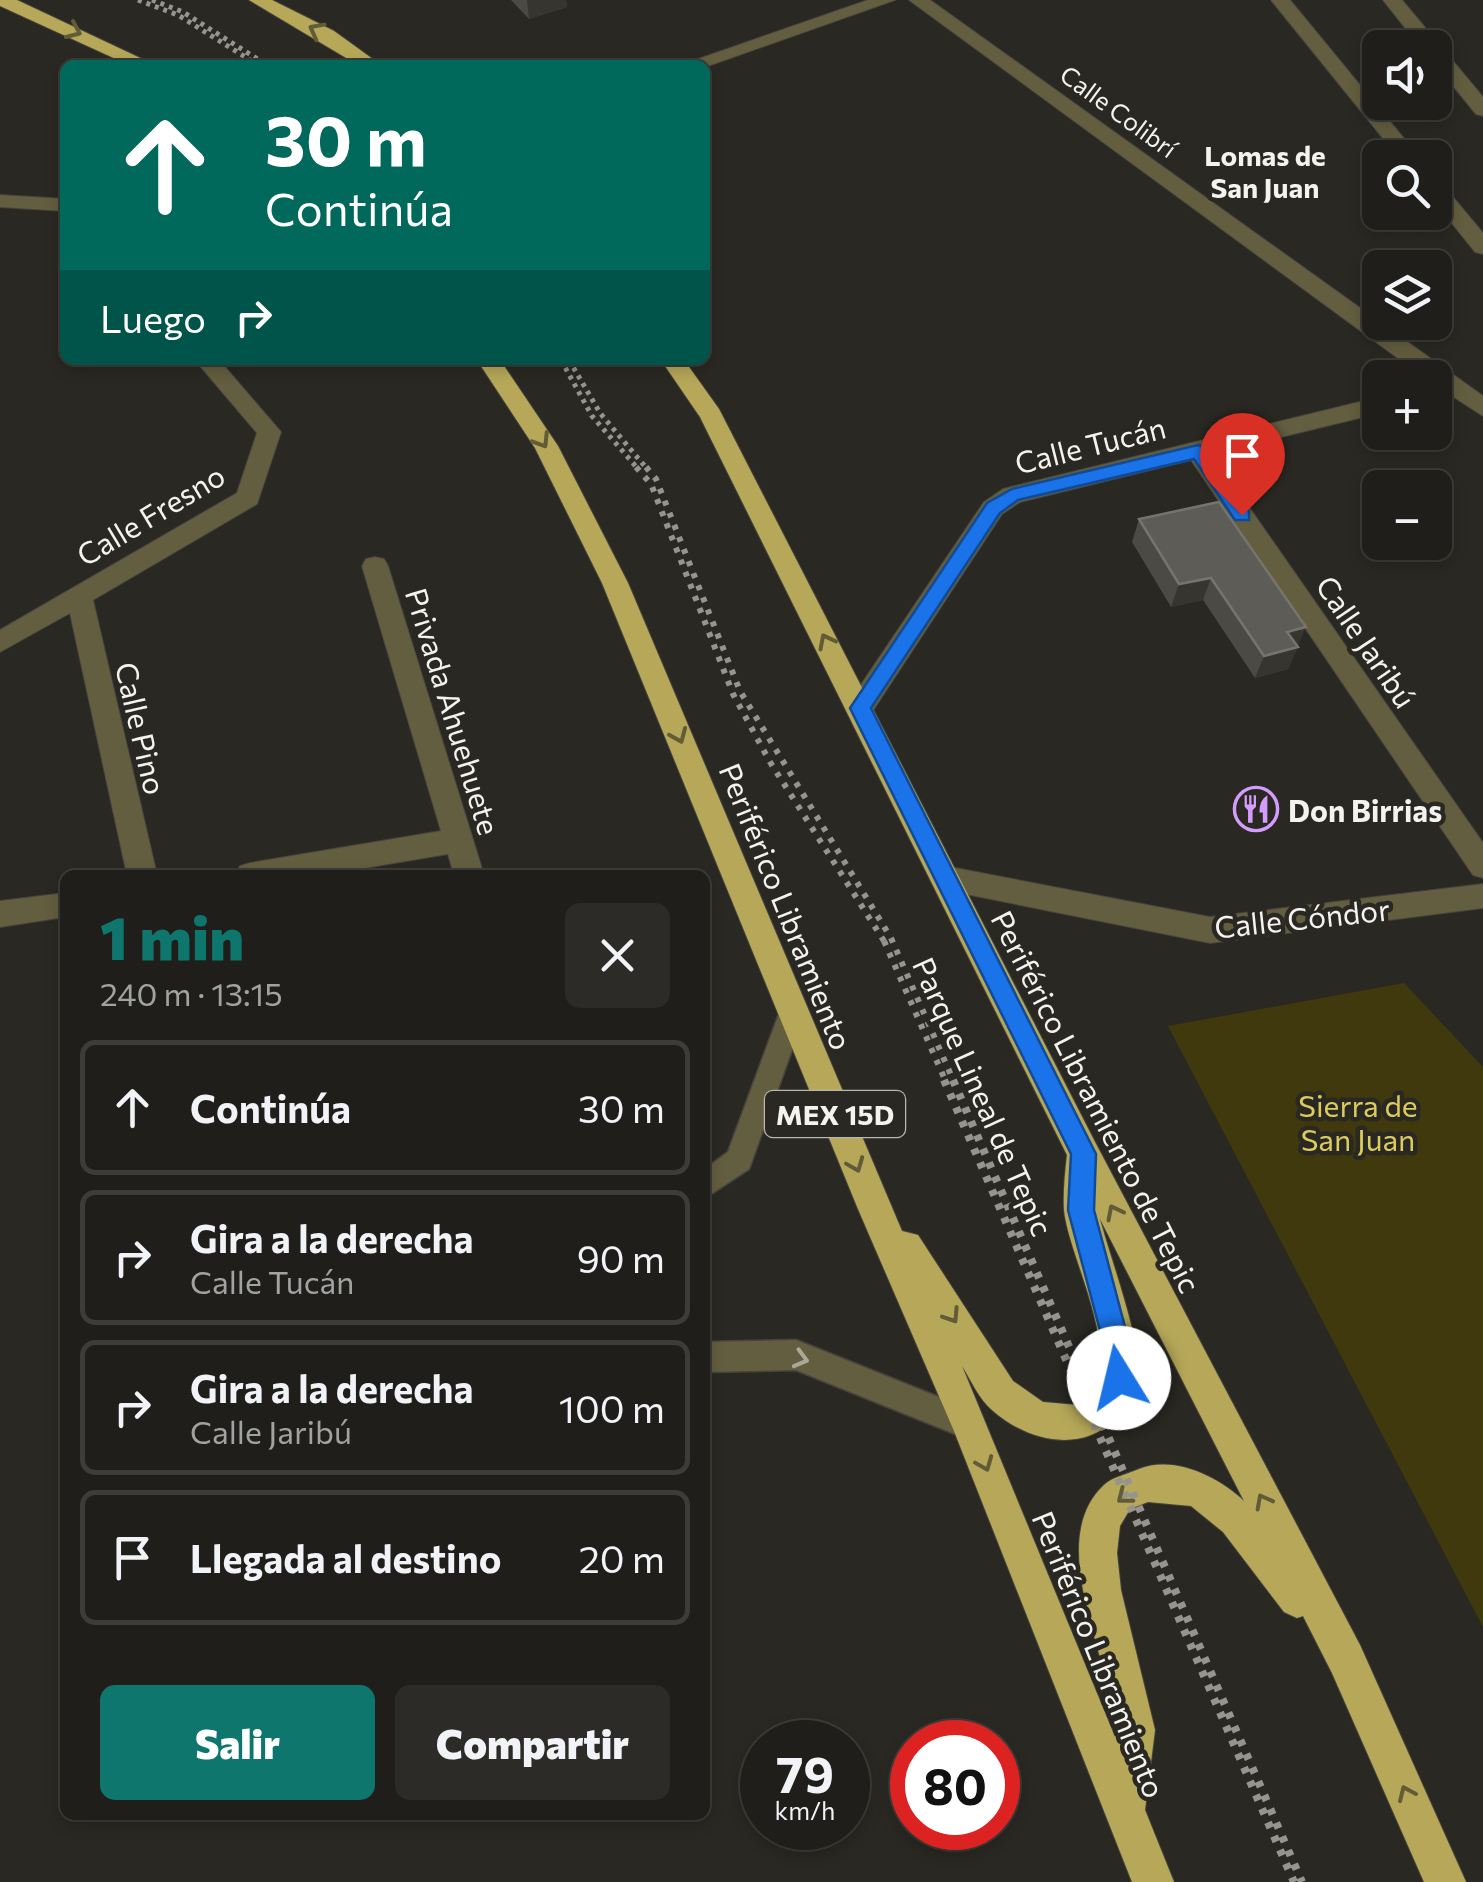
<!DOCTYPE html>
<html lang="es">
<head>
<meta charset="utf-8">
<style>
  body { margin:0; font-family:Commissioner,sans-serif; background:#2c2b27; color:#f1f3f6; height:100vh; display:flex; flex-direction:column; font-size:38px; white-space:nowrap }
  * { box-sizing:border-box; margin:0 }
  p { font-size:32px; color:#a1a2a2 }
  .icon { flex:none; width:55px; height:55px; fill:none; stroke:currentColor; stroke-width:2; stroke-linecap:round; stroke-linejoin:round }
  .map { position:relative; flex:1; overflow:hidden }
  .sheet { position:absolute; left:60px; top:870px; width:650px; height:950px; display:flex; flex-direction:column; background:#1f1e1a; border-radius:15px; box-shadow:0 5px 15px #0003,0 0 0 2px #3c3c39 }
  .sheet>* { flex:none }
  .banner { position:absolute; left:60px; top:60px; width:650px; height:305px; border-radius:15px; box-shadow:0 5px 15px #0003,0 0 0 2px #3c3c39; background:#00695c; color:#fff; overflow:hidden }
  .fabs { position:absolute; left:1362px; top:30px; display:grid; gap:20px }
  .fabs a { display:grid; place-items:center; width:90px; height:90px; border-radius:15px; background:#1f1e1a; box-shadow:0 5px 15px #0003,0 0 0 2px #3c3c39; font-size:50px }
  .speed { position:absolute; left:740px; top:1720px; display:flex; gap:20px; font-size:50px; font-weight:700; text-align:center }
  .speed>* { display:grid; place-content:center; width:130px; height:130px; border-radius:50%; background:#1f1e1a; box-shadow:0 5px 15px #0003,0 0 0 2px #3c3c39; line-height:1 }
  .speed small { font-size:25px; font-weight:400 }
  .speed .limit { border:15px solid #d22; background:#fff; color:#111 }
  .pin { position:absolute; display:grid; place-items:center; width:85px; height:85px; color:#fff; margin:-102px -42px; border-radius:50% 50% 50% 0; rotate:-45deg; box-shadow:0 0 10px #0007 }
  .pin .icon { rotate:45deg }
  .me { position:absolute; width:110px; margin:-55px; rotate:351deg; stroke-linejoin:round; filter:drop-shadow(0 0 8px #0008) }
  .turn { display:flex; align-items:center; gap:35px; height:210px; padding:0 40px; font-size:45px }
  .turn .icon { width:130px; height:130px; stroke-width:2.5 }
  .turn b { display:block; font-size:70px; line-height:85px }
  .then { display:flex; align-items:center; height:95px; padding:0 40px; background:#0003; gap:20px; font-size:38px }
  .round { display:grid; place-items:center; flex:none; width:105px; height:105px; border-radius:15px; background:#2c2b27 }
  .overview { display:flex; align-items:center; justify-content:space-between; height:170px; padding:0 40px }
  h1 { font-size:60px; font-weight:800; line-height:75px; color:#0f766e }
  .action { display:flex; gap:20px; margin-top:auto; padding:20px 40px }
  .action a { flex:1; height:115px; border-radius:15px; background:#0f766e; color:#fff; font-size:40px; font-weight:800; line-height:115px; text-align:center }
  .action a+a { background:#2c2b27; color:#f1f3f6 }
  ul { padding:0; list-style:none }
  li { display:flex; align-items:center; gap:30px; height:135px; margin:0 20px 15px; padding:0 20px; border:5px solid #3c3c39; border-radius:15px }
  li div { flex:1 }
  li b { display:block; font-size:38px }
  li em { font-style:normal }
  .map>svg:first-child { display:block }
</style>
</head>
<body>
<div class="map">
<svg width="1483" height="1882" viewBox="0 0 1483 1882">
  <rect width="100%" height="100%" fill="#292822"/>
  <path fill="#40390e" d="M 1404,983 L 1483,1067 L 1483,1627 L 1168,1026 Z"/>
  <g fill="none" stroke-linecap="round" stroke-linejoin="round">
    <defs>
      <path id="lane" d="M 793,1000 L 802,1003 L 806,1011 L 749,1169 L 705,1198 L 705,1169 L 728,1152 L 780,1011 L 784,1003 Z
        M 796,1340 L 981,1414 L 985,1425 L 981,1436 L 970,1440 L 796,1370 L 705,1372 L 705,1342 Z"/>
      <path id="street" d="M 868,0 L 895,0 L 705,67 L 681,65 Z
        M 909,0 L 930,0 L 1483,396 L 1483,416 L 1435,385 L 1435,378 L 1425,378 Z
        M 1271,0 L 1290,0 L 1420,158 L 1399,158 Z
        M 1383,0 L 1402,0 L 1483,97 L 1483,116 L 1476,114 L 1435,64 L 1435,48 L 1421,48 Z
        M 1435,182 L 1442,184 L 1483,233 L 1483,254 L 1475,252 L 1435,202 Z
        M 0,195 L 65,199 L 65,211 L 0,207 Z
        M 195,360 L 219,360 L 281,432 L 257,504 L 93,600 L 157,875 L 127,875 L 70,613 L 0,652 L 0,630 L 237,493 L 257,433 Z
        M 1380,397 L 1380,413 L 1212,454 L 1483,843 L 1483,878 L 1473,875 L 1191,460 L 1020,502 L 1002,514 L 870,715 L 860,719 L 850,715 L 846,708 L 850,701 L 984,502 L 1003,489 Z
        M 375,557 L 384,559 L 388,566 L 484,875 L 454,875 L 448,854 L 323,875 L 235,875 L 240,866 L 250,863 L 441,831 L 362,566 L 366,559 Z
        M 945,866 L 1210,917 L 1483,884 L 1483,908 L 1210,943 L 945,890 L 935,887 L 930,878 L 935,869 Z
        M 65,893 L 65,917 L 0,927 L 0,901 Z"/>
      <path id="highway" d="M 0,0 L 17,0 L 155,65 L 129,65 L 0,6 Z
        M 249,0 L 272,0 L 334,31 L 381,65 L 358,65 Z
        M 477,360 L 500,360 L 558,446 L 628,583 L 902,1231 L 918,1235 L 1013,1381 L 1043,1402 L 1077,1405 C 1134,1369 1069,1262 1064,1210 C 1063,1192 1065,1172 1067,1155 L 700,417 L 661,360 L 684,360 L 719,409 L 1095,1142 L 1360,1645 L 1466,1882 L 1424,1882 L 1332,1673 L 1303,1616 L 1297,1618 L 1284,1612 L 1223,1532 L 1191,1506 L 1148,1502 L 1130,1509 L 1120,1526 L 1117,1553 L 1121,1590 L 1155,1730 L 1145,1810 L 1174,1882 L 1132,1882 L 954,1431 L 858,1209 L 602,583 L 535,448 ZM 1100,1219 L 1244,1501 C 1218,1477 1175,1455 1139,1469 C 1128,1474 1112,1477 1104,1485 C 1041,1544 1117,1667 1115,1737 L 962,1366 C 971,1380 979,1399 992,1410 C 1050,1461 1132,1448 1137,1361 C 1138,1334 1108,1250 1100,1219 Z"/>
    </defs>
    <use href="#lane" stroke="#45443f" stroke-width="3"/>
    <use href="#street" stroke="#45443f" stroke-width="2"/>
    <use href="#highway" stroke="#45443f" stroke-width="2"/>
    <path stroke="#95948f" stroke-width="5" stroke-dasharray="4 5" stroke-linecap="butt" d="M 138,0 L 178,15 L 258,65
      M 152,0 L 183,12 L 267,65
      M 561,360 L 592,416 L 639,470
      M 569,360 L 600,413 L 648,470"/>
    <path stroke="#95948f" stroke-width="6" stroke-dasharray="5 8" stroke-linecap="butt" d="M 636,467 L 651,484 L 733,694 L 770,762 L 884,941
      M 646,467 L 656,479 L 740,691 L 891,938"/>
    <use href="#lane" fill="#635e3f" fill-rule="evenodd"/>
    <use href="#street" fill="#635e3f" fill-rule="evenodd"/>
    <use href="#highway" fill="#b6a858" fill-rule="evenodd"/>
    <path stroke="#95948f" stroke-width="6" stroke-dasharray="5 8" stroke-linecap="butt" d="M 891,938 L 954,1082
      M 884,941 L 946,1082"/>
    <path stroke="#95948f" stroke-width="8" stroke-dasharray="6 9" stroke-linecap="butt" d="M 944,1080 L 1294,1882
      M 953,1080 L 1302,1882"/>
  </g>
  <path fill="#4b4a44" d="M 511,0 L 566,0 L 567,7 L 529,19 Z
    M 1139,519 L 1298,646 L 1288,669 L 1255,678 L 1203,600 L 1171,607 L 1132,542 Z"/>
  <path fill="#36352f" d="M 527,0 L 566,0 L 567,7 L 529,19 Z
    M 1211,578 L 1203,600 L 1171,607 L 1179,584 Z
    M 1306,627 L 1288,669 L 1255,678 L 1264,656 L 1287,632 Z"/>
  <path fill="#5d5c56" stroke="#75746e" stroke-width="2.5" d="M 1219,502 L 1306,627 L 1287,632 L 1298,647 L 1264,656 L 1211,578 L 1179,584 L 1139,519 Z"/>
  <defs><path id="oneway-chevron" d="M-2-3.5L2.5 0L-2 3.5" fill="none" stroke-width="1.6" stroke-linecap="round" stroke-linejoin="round" transform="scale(2.5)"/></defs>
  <g stroke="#615b38">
    <use href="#oneway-chevron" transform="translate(316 30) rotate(-152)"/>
    <use href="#oneway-chevron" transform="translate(74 31) rotate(24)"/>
    <use href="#oneway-chevron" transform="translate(542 441) rotate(58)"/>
    <use href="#oneway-chevron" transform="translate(826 641) rotate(-117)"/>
    <use href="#oneway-chevron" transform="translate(679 736) rotate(67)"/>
    <use href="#oneway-chevron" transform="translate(856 1165) rotate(68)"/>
    <use href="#oneway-chevron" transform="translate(1114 1212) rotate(-117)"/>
    <use href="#oneway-chevron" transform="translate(952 1316) rotate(57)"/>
    <use href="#oneway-chevron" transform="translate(985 1464) rotate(68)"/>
    <use href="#oneway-chevron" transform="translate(1124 1497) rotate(142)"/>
    <use href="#oneway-chevron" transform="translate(1263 1501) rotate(-118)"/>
    <use href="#oneway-chevron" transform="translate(1406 1793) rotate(-114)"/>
  </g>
  <use stroke="#aca897" href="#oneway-chevron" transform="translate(801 1359) rotate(15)"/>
  <path fill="#1a73e8" stroke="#114b97" stroke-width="2.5" d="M 1198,445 L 1204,447 L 1249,511 L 1249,520 L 1235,520 L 1194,459 L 1018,500 L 1000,513 L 871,708 L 1096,1154 L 1094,1210 L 1133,1357 L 1128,1388 L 1119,1392 L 1110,1388 L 1106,1378 L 1107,1357 L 1068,1210 L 1071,1154 L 850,708 L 987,503 L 1012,489 Z"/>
  <defs>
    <symbol id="restaurant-ring" viewBox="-11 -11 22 22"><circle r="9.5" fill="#292822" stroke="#d49cfc" stroke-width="1.5"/><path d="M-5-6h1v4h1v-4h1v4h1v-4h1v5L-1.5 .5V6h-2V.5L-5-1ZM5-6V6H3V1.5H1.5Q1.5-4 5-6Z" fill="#d49cfc"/></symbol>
  </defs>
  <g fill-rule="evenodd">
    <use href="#restaurant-ring" x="1231" y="784" width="50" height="50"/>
  </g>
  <g text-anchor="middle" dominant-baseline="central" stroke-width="9" stroke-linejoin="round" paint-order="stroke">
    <g font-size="25" fill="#f4f3ef" stroke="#292822">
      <text transform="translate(1119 111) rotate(36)">Calle Colibrí</text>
    </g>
    <g font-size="28" font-weight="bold" fill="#f4f3ef" stroke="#292822">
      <text x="1265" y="155">Lomas de<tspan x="1265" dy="32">San Juan</tspan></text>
    </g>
    <rect fill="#292822" stroke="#b7b6b2" stroke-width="2.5" x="765" y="1091" width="140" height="46" rx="8"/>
    <g font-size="28" font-weight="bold" fill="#f4f3ef">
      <text x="835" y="1114">MEX 15D</text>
    </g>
    <g font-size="30" fill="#f4f3ef" stroke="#292822">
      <text transform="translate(1090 444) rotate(-14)">Calle Tucán</text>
      <text transform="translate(150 514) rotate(-31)">Calle Fresno</text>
      <text transform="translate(1367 641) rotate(56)">Calle Jaribú</text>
      <text transform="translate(454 711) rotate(73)">Privada Ahuehuete</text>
      <text transform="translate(142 728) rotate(77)">Calle Pino</text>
      <text transform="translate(787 906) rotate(68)">Periférico Libramiento</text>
      <text transform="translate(1302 917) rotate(-6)">Calle Cóndor</text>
      <text transform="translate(984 1096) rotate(66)">Parque Lineal de Tepic</text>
      <text transform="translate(1097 1101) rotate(63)">Periférico Libramiento de Tepic</text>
      <text transform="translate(1100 1654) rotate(68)">Periférico Libramiento</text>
    </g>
    <g font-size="30" font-weight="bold" fill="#f4f3ef" stroke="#292822" text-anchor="start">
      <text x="1288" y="809">Don Birrias</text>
    </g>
    <g font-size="30" fill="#ddcb5b" stroke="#292822">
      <text x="1358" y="1104">Sierra de<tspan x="1358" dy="34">San Juan</tspan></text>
    </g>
  </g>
</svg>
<div class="fabs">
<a><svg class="icon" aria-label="sound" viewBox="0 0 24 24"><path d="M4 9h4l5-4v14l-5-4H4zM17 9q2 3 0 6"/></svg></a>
<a><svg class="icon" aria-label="search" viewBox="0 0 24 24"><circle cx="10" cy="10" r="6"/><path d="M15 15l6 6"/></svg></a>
<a><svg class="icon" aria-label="layers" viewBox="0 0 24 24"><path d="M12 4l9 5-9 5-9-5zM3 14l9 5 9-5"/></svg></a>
<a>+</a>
<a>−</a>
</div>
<div class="speed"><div>79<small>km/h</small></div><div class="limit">80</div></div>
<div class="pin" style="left:1242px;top:515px;background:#d93025"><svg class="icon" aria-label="arrive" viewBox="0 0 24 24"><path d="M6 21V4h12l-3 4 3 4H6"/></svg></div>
<svg class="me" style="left:1119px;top:1378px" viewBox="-20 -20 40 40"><circle r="19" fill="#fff"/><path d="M0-13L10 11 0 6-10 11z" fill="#1a73e8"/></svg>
<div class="banner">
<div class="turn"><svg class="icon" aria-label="ahead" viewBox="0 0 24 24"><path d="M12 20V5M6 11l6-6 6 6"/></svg><div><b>30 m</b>Continúa</div></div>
<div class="then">Luego<svg class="icon" aria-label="right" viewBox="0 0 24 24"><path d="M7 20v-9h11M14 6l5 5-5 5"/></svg></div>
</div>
<section class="sheet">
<div class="overview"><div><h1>1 min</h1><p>240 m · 13:15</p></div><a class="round"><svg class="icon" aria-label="close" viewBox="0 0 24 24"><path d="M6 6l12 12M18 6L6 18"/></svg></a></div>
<ul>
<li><svg class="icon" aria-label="ahead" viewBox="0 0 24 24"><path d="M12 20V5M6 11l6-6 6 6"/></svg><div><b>Continúa</b></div><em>30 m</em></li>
<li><svg class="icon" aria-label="right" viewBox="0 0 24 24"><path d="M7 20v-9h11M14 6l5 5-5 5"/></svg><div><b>Gira a la derecha</b><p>Calle Tucán</p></div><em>90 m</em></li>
<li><svg class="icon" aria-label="right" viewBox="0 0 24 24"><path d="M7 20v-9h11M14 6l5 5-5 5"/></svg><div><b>Gira a la derecha</b><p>Calle Jaribú</p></div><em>100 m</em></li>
<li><svg class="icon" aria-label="arrive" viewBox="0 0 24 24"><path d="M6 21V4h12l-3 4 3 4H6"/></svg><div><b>Llegada al destino</b></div><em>20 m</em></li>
</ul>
<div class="action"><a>Salir</a><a>Compartir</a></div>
</section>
</div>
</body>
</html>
